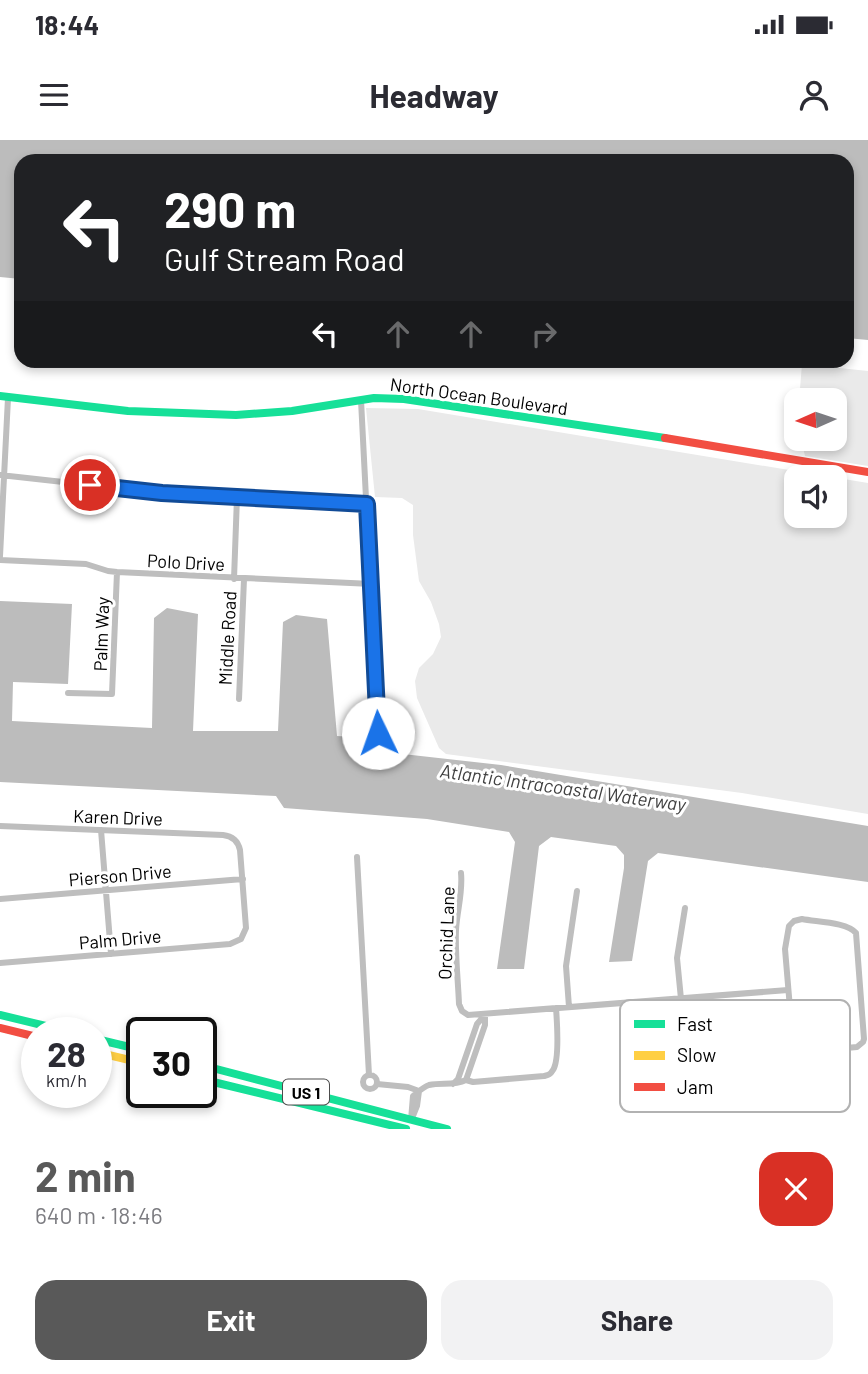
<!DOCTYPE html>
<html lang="en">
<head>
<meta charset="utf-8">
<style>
  body { margin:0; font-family:Barlow,sans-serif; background:#f2f2f3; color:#2b2b33; height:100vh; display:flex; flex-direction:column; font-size:26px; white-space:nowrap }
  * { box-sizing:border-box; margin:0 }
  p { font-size:23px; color:#7c7c81 }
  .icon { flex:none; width:38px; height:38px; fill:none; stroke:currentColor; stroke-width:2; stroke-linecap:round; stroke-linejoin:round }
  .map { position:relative; height:989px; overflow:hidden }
  .panel { display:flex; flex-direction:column; background:#fff; flex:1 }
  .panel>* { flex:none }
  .hud { position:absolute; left:14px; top:14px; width:840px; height:214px; border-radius:21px; box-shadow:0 4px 10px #0003; background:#202124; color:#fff; overflow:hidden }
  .needle { width:46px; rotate:267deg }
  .buttons { position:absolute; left:784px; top:248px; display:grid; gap:14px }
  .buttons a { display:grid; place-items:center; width:63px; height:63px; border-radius:14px; background:#fff; box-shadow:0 4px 10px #0003; font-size:35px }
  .speed { position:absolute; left:21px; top:877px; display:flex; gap:14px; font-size:35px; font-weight:700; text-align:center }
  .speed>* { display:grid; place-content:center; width:91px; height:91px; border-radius:50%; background:#fff; box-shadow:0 4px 10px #0003; line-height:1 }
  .speed small { font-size:18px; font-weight:400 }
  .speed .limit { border:4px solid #111; border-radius:10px; background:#fff; color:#111 }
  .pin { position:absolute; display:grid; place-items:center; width:60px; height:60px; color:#fff; margin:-30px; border:4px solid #fff; border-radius:50%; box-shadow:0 2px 7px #0007 }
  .me { position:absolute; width:77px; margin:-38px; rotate:357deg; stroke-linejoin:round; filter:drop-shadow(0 0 5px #0008) }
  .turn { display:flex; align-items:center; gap:24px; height:147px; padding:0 35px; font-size:32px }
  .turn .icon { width:91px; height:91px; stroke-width:2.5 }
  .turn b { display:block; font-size:49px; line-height:60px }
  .lanes { display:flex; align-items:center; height:66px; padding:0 35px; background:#0003; justify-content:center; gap:35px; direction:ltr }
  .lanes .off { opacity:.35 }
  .round { display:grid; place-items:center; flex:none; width:74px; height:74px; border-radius:21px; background:#f2f2f3 }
  .overview { display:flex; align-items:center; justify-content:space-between; height:119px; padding:0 35px }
  h1 { font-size:42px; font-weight:700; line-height:52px; color:#595959 }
  .primary-button { display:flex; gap:14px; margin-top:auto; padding:14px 35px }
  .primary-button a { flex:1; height:80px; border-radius:21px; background:#595959; color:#fff; font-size:28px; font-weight:700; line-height:80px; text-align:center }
  .primary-button a+a { background:#f2f2f3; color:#2b2b33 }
  .status { display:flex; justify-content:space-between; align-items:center; height:49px; padding:0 35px; background:#fff; direction:ltr }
  .status svg { height:19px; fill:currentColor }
  header { display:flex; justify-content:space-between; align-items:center; height:91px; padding:0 35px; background:#fff; font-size:32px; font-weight:700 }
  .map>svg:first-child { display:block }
</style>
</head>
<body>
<div class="status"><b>18:44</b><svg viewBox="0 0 49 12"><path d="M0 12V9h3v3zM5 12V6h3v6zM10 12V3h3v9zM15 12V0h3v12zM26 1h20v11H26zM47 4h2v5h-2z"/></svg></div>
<header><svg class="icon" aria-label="menu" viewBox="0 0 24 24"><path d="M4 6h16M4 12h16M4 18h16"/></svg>Headway<svg class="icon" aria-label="person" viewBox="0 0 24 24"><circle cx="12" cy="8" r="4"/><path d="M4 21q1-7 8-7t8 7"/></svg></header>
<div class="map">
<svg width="868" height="989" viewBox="0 0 868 989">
  <rect width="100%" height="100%" fill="#fff"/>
  <path fill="#eaeaea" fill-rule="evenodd" d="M 802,224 L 868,231 L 868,326 L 805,316 L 801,299 L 835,299 L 835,261 L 799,261 Z
    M 366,268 L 418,269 L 868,343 L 868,674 L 742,653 L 446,614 L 439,608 L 417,558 L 415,541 L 419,528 L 433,514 L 441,497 L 439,484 L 431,462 L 419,441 L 413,395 L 413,365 L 402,358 L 375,357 ZM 796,338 L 835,338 L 835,376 L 796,376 Z"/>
  <path fill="#bcbcbc" d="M 0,0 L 868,0 L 868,200 L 847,198 L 847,21 L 21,21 L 21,139 L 0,137 Z
    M 0,461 L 72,464 L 68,544 L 13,542 L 12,581 L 152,588 L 154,478 L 167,468 L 198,474 L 193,591 L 278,591 L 283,482 L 296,475 L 327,479 L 337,596 L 368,598 L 372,608 L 385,612 L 501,625 L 868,686 L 868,742 L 658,713 L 648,721 L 632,821 L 609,822 L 624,728 L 624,715 L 616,706 L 551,697 L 539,706 L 524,829 L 497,829 L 515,702 L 509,692 L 427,679 L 284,668 L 276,656 L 0,642 Z"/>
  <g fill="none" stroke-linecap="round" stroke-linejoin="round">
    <path stroke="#bebebe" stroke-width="6" d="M 361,260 L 378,594
      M 0,335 L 162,353 L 367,364
      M 0,416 L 8,258
      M 0,420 L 86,424 L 108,431 L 117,432 L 372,444
      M 234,439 L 237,357
      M 68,553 L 112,554 L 117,432
      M 239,559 L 244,439
      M 0,686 L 223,695 C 232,696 238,701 240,710 L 246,788 L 241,799 L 230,804 L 0,823
      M 101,690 L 111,814
      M 357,717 L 369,935
      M 461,733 C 463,752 457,771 456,790 C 455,814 458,839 459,864 L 462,871 L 468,875 L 788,850
      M 0,759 L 243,739
      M 802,779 C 817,782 847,782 856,793 L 864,899 L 863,902 L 857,907 L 802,912 L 795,908 L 793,904 L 785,809 L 789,786 L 794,781 Z
      M 712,856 L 720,936
      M 681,859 L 677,818 L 685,768
      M 636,862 L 641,942
      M 569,867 L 566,826 L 577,751
      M363 942a7 7 0 1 1 14 0a7 7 0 1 1-14 0Z
      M 466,940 L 473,942 L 544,936 C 548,935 550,935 553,930 C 560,919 557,882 556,868
      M 377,944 L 408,947 L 419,951
      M 453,944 L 458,939 L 477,884 L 484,876
      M 413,976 L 417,966 L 419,951
      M 411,980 L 413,956 C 418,952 423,947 429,945 C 442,942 453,946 466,940 L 485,885 L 485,874"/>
    <path stroke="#16e098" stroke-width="8" d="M 0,256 L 128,271 L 236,275 L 292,271 L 374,258 L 404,259 L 665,298
      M 0,875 L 71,892
      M 96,899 L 142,910
      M 201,925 L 447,989
      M 201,939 L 406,989"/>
    <path stroke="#ffcf43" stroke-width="8" d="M 96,912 L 142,923"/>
    <path stroke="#f24e42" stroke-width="8" d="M 665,298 L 868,332
      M 0,888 L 37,897"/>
  </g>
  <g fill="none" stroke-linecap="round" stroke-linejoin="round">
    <defs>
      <path id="route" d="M 90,345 L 162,353 L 367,364 L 378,593"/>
    </defs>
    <use href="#route" stroke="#114b97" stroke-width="18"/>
    <use href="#route" stroke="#1a73e8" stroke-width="12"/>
  </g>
  <g text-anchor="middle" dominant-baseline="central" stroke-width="6" stroke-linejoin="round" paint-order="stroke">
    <rect fill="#fff" stroke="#4c4c4c" stroke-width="2" x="283" y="939.5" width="46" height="25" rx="5"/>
    <g font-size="16" font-weight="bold" fill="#000">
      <text x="306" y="952">US 1</text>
    </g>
    <g font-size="18" fill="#000" stroke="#fff">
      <text transform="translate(479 256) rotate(8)">North Ocean Boulevard</text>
      <text transform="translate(186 422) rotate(3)">Polo Drive</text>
      <text transform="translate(101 494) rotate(-88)">Palm Way</text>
      <text transform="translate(227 498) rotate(-87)">Middle Road</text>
      <text transform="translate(118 677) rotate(2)">Karen Drive</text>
      <text transform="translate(120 735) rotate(-5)">Pierson Drive</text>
      <text transform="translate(446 793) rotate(-88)">Orchid Lane</text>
      <text transform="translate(120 799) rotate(-5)">Palm Drive</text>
    </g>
    <g font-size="19" font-style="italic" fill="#404040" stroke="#fff">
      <text transform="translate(563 647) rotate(8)">Atlantic Intracoastal Waterway</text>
    </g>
  </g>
  <rect x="620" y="860" width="230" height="112" rx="10" fill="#fff" stroke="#b2b2b2" stroke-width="2"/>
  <rect x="634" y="880" width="31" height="8" fill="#16e098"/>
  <rect x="634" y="911" width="31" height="9" fill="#ffcf43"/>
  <rect x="634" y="943" width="31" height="8" fill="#f24e42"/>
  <g font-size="19" fill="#000">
    <text x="677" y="891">Fast</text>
    <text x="677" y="922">Slow</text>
    <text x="677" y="954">Jam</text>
  </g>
</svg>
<div class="buttons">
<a><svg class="needle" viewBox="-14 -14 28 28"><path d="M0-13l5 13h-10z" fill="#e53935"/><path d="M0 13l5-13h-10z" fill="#7c7c81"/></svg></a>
<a><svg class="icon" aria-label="sound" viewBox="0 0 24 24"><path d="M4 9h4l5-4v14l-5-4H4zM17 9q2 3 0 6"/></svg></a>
</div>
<div class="speed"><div>28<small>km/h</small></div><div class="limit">30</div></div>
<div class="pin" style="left:90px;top:345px;background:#d93025"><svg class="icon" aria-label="arrive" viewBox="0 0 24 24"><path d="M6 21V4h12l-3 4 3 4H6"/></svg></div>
<svg class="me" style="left:378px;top:593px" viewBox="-20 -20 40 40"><circle r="19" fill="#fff"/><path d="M0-13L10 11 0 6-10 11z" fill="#1a73e8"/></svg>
<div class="hud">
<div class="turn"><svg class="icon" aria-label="left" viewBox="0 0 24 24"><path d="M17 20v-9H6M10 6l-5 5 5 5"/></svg><div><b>290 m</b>Gulf Stream Road</div></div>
<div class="lanes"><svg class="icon" aria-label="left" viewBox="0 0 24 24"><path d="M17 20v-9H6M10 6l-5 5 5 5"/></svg><svg class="icon off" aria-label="ahead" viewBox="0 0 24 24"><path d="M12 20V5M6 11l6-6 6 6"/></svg><svg class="icon off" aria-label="ahead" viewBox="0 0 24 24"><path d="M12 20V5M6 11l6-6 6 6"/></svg><svg class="icon off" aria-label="right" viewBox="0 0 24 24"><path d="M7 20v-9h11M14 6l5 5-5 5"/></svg></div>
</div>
</div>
<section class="panel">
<div class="overview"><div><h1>2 min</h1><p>640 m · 18:46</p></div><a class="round" style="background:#d93025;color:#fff"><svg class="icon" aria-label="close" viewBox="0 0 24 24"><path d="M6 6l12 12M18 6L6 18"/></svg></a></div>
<div class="primary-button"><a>Exit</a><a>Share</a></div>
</section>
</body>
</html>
